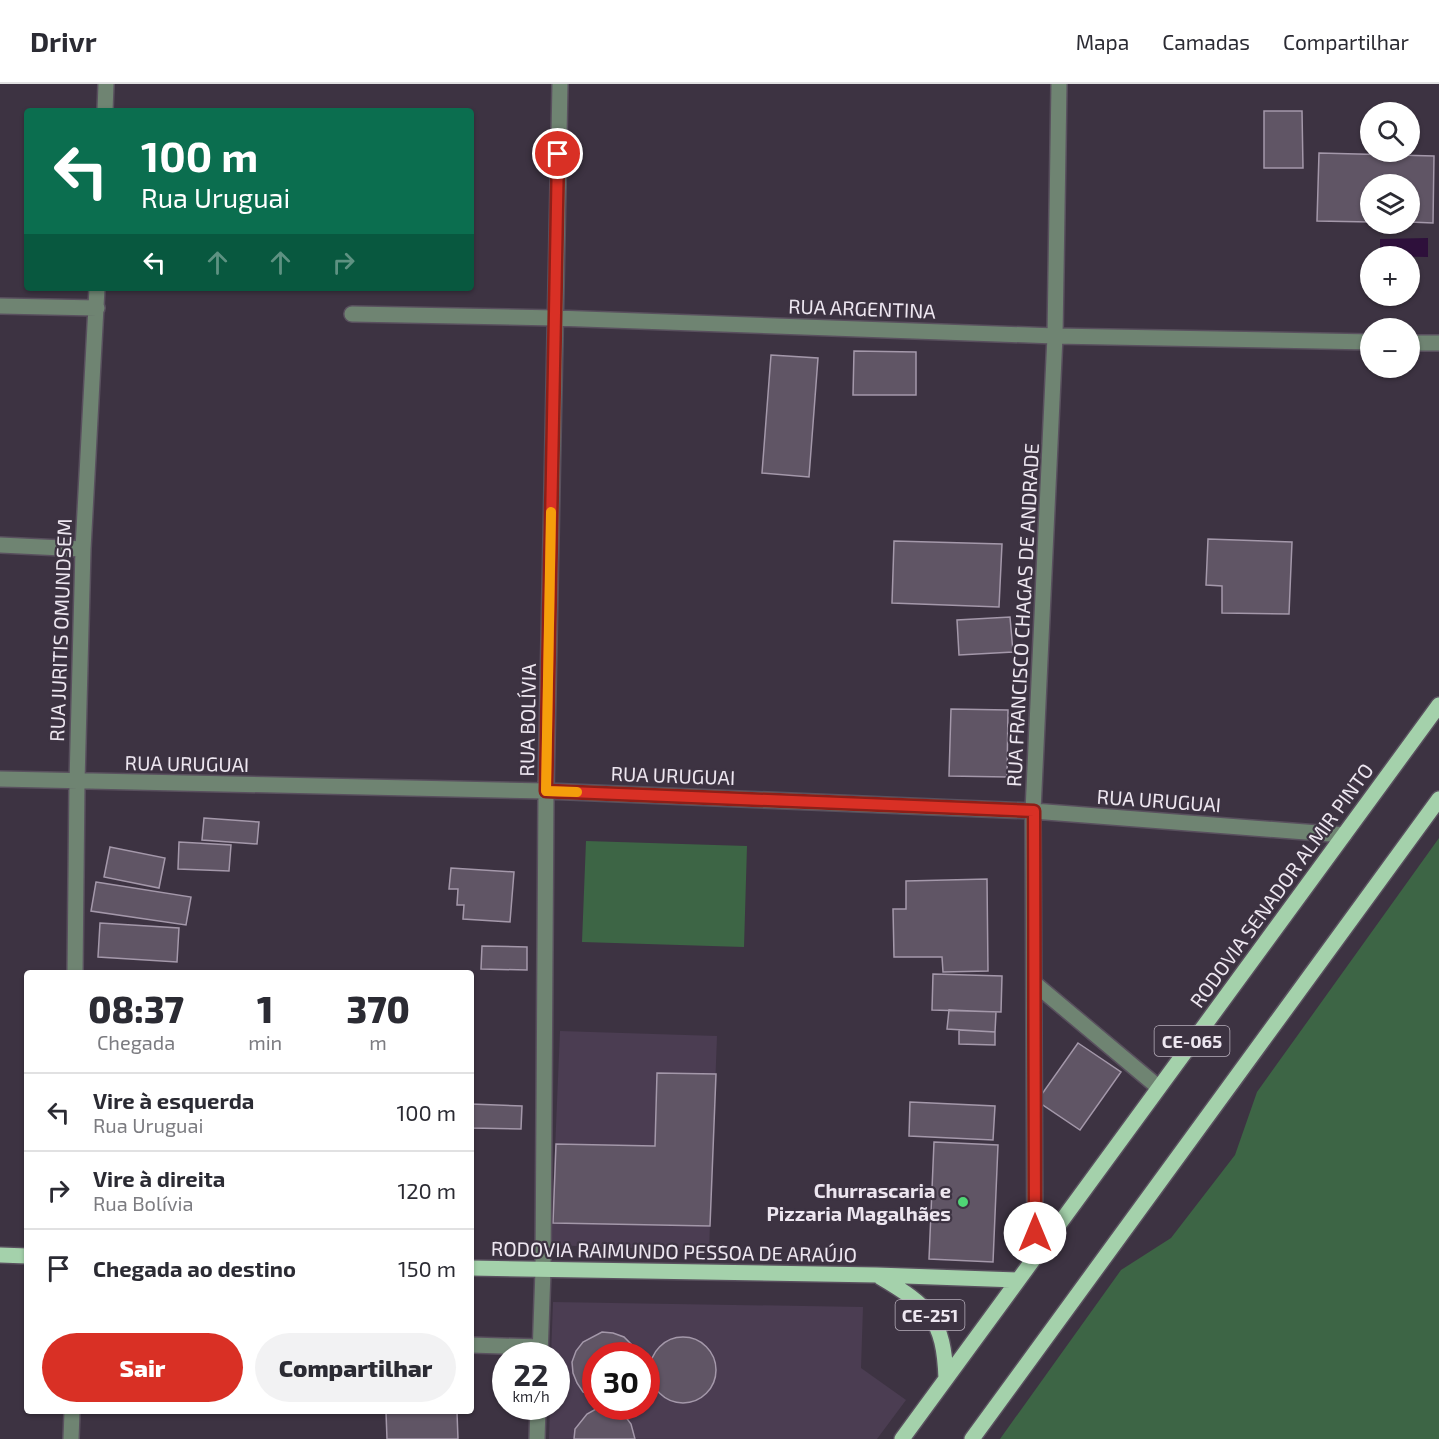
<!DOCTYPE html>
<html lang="pt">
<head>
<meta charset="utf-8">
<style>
  body { margin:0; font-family:"Exo 2",sans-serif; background:#f2f2f3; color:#2b2b33; height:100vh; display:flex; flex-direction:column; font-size:22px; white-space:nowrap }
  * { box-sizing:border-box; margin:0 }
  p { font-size:20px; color:#7c7c81 }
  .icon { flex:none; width:33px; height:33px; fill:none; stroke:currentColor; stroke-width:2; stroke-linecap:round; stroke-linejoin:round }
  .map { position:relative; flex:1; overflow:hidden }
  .details { position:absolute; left:24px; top:886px; width:450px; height:444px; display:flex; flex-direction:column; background:#fff; border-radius:6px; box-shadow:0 2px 4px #0004 }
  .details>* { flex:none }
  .top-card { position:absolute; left:24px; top:24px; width:450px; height:183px; border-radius:6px; box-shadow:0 2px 4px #0004; background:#0b6e4f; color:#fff; overflow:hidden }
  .tools { position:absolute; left:1360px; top:18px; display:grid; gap:12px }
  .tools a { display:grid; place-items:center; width:60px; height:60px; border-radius:50%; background:#fff; box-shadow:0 2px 4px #0004; font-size:30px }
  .speed { position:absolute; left:492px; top:1258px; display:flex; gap:12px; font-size:30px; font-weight:700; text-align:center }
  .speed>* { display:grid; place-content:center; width:78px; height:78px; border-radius:50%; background:#fff; box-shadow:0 2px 4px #0004; line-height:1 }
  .speed small { font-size:15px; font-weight:400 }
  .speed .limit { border:9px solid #d22; background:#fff; color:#111 }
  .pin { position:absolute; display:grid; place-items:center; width:51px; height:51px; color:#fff; margin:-26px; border:3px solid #fff; border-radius:50%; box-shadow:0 2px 6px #0007 }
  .me { position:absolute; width:66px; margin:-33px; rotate:0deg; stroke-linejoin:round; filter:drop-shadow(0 0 4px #0008) }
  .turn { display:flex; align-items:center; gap:21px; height:126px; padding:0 18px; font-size:27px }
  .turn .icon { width:78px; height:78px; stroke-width:2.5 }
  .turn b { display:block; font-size:42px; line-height:51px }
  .lanes { display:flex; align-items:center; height:57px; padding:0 18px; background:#0003; justify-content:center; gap:30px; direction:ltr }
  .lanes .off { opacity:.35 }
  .eta { display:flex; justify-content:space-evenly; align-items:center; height:102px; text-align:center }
  .eta b { font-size:36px; font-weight:800; line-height:42px }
  .cta { display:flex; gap:12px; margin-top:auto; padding:12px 18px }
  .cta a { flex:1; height:69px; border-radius:36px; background:#d93025; color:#fff; font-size:24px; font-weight:800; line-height:69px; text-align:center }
  .cta a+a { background:#f2f2f3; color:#2b2b33 }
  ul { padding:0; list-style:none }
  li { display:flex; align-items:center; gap:18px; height:78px; padding:0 18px; border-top:2px solid #e1e1e2 }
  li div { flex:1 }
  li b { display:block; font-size:22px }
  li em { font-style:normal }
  header { display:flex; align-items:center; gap:36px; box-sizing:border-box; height:84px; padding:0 30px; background:#fff; border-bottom:2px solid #e1e1e2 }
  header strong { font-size:28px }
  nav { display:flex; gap:33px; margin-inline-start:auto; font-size:21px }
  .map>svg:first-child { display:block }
</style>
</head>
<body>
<header>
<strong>Drivr</strong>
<nav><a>Mapa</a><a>Camadas</a><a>Compartilhar</a></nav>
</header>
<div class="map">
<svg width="1439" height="1355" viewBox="0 0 1439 1355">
  <rect width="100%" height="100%" fill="#3d3342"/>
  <path fill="#4b3d52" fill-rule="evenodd" d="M 560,947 L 717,952 L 709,1167 L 551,1161 Z
    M 553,1218 L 863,1223 L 861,1284 L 906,1316 L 877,1355 L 549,1355 L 550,1323 L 556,1323 L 556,1272 L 551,1272 ZM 596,1272 L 646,1272 L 646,1323 L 596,1323 Z"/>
  <path fill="#3d6545" d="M 1439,754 L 1439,1355 L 1000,1355 L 1121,1186 L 1171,1154 L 1235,1071 L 1257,1008 Z
    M 586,757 L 747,762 L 744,863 L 582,858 Z"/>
  <path fill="#2e103b" d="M 1428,154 L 1428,173 L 1380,172 L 1380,155 Z"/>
  <path fill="#605565" stroke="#a498aa" stroke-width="1.5" d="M 1264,27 L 1302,27 L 1303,84 L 1264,84 Z
    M 1319,69 L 1434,72 L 1433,139 L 1410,138 L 1410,100 L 1371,100 L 1371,138 L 1317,137 Z
    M 854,267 L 916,268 L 916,311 L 853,311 Z
    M 771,271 L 818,274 L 809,393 L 762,389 Z
    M 1208,455 L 1292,458 L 1289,530 L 1222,529 L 1222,502 L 1206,501 Z
    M 894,457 L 1002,460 L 999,523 L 892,519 Z
    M 1010,533 L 1013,568 L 959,571 L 957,536 Z
    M 951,625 L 1008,626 L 1007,693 L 949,692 Z
    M 204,734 L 259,738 L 257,760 L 202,756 Z
    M 179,758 L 231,761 L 229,787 L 178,785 Z
    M 110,763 L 165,774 L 159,804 L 104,793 Z
    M 451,784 L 514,788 L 510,838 L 463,835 L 464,821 L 457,821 L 458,805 L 449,805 Z
    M 987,795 L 988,887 L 943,888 L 942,873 L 894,873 L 893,825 L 906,825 L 906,797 Z
    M 96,798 L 191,813 L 186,841 L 91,827 Z
    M 100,839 L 179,844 L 177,878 L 98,873 Z
    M 482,862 L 527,863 L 527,886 L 481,885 Z
    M 933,890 L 1002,892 L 1001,928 L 932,926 Z
    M 949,926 L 996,928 L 995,948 L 947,945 Z
    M 959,946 L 995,948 L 995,961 L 959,960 Z
    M 1078,959 L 1121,988 L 1080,1046 L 1037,1017 Z
    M 657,989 L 716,990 L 710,1142 L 553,1139 L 556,1060 L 655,1062 Z
    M 910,1018 L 995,1022 L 993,1056 L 909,1052 Z
    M 471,1020 L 522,1022 L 521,1045 L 471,1044 Z
    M 934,1058 L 998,1061 L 993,1178 L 929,1175 Z
    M 945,1219 L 963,1229 L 957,1238 L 939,1228 Z
    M 602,1248 L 613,1249 L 624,1253 L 632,1261 L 638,1272 L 596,1272 L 596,1314 L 583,1308 L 577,1299 L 573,1289 L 572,1278 L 576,1267 L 583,1258 Z
    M650 1286a33 33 0 1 1 66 0a33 33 0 1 1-66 0Z
    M 606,1324 L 616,1326 L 625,1332 L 631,1340 L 635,1355 L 574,1355 L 575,1345 L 587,1330 L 596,1325 Z
    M 386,1328 L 457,1328 L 458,1355 L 387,1355 Z"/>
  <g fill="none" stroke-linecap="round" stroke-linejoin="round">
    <defs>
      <path id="minor" d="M 105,27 L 106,0
        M 0,222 L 97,224
        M 352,230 L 555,234 L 1055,252 L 1371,258
        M 1410,259 L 1439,259
        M 0,461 L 83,465
        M 0,695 L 546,707 L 1033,727 L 1344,751
        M 75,890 L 77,698 L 83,465 L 97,204
        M 1034,899 L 1158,1003
        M 1035,1172 L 1033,727 L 1055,252 L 1059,0
        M 471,1261 L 540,1263
        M 540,1272 L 543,1186 L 546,707 L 560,0
        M 71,1355 L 72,1328
        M 537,1355 L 538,1323"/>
      <path id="major" d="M 0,1171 L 27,1172
        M 471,1184 L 877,1191 L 1017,1196
        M 880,1193 C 929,1222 944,1235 946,1295
        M 902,1355 L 1439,621
        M 972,1355 L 1439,715"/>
    </defs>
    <use href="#minor" stroke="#59505e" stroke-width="18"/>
    <use href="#major" stroke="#59505e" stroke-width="18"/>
    <use href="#minor" stroke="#6f8472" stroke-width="15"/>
    <use href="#major" stroke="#a4d1ab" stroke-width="15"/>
  </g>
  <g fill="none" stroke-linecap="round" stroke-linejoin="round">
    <defs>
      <path id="route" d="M 558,70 L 546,707 L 1034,727 L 1035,1149"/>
    </defs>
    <use href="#route" stroke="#8d1f18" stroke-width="15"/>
    <use href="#route" stroke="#d93025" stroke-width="10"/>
    <path stroke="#f59e0b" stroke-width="10" d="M 551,428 L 546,707 L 577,708"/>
  </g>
  <circle fill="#4fd675" stroke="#3d3342" stroke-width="2" cx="963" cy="1118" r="6"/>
  <g text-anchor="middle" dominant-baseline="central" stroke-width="4.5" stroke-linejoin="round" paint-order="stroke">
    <g fill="#3d3342" stroke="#b8b0bc" stroke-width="1.5">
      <rect x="1154.5" y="942" width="75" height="30" rx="4.5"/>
      <rect x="895.5" y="1216" width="69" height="30" rx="4.5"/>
    </g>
    <g font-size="18" font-weight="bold" fill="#ede6f0">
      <text x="1192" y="957">CE-065</text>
      <text x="930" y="1231">CE-251</text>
    </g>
    <g font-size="20" fill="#ede6f0" stroke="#3d3342">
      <text transform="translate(862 224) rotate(2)">RUA ARGENTINA</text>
      <text transform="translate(1022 531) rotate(-87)">RUA FRANCISCO CHAGAS DE ANDRADE</text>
      <text transform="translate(60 546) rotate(-88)">RUA JURITIS OMUNDSEM</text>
      <text transform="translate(527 636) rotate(-89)">RUA BOLÍVIA</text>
      <text transform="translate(187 679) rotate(1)">RUA URUGUAI</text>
      <text transform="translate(673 691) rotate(2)">RUA URUGUAI</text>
      <text transform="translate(1159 716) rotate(4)">RUA URUGUAI</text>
      <text transform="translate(1281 801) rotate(-54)">RODOVIA SENADOR ALMIR PINTO</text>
      <text transform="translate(674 1167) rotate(1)">RODOVIA RAIMUNDO PESSOA DE ARAÚJO</text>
    </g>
    <g font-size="20" font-weight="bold" fill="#ede6f0" stroke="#3d3342" text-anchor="end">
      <text x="951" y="1106">Churrascaria e<tspan x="951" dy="23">Pizzaria Magalhães</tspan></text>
    </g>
  </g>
</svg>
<div class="tools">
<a><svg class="icon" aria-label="search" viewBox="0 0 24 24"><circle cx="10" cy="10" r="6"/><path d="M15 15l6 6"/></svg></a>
<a><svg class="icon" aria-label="layers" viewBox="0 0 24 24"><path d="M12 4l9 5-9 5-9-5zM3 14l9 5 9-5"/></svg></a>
<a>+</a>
<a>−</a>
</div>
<div class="speed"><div>22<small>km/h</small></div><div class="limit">30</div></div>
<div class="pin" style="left:558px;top:70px;background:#d93025"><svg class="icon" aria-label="arrive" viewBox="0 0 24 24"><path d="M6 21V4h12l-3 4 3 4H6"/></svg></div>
<svg class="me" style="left:1035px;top:1149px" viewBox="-20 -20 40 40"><circle r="19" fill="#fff"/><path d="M0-13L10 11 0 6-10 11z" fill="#d93025"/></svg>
<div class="top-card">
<div class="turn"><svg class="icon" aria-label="left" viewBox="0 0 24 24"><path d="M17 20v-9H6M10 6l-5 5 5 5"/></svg><div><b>100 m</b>Rua Uruguai</div></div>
<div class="lanes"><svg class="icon" aria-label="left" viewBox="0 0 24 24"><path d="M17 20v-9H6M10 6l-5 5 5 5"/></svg><svg class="icon off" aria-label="ahead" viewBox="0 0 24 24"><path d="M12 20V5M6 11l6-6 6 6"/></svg><svg class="icon off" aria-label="ahead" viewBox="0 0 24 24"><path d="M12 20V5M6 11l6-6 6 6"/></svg><svg class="icon off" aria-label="right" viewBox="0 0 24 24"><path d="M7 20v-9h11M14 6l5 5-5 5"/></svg></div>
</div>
<section class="details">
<div class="eta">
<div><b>08:37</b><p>Chegada</p></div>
<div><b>1</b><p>min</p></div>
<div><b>370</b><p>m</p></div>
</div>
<ul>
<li><svg class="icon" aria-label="left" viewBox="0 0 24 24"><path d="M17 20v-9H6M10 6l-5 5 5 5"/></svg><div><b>Vire à esquerda</b><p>Rua Uruguai</p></div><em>100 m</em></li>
<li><svg class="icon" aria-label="right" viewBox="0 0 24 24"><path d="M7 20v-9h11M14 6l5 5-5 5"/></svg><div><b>Vire à direita</b><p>Rua Bolívia</p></div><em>120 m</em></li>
<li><svg class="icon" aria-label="arrive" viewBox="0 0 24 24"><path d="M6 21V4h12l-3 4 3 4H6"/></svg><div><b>Chegada ao destino</b></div><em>150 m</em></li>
</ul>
<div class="cta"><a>Sair</a><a>Compartilhar</a></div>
</section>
</div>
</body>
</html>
